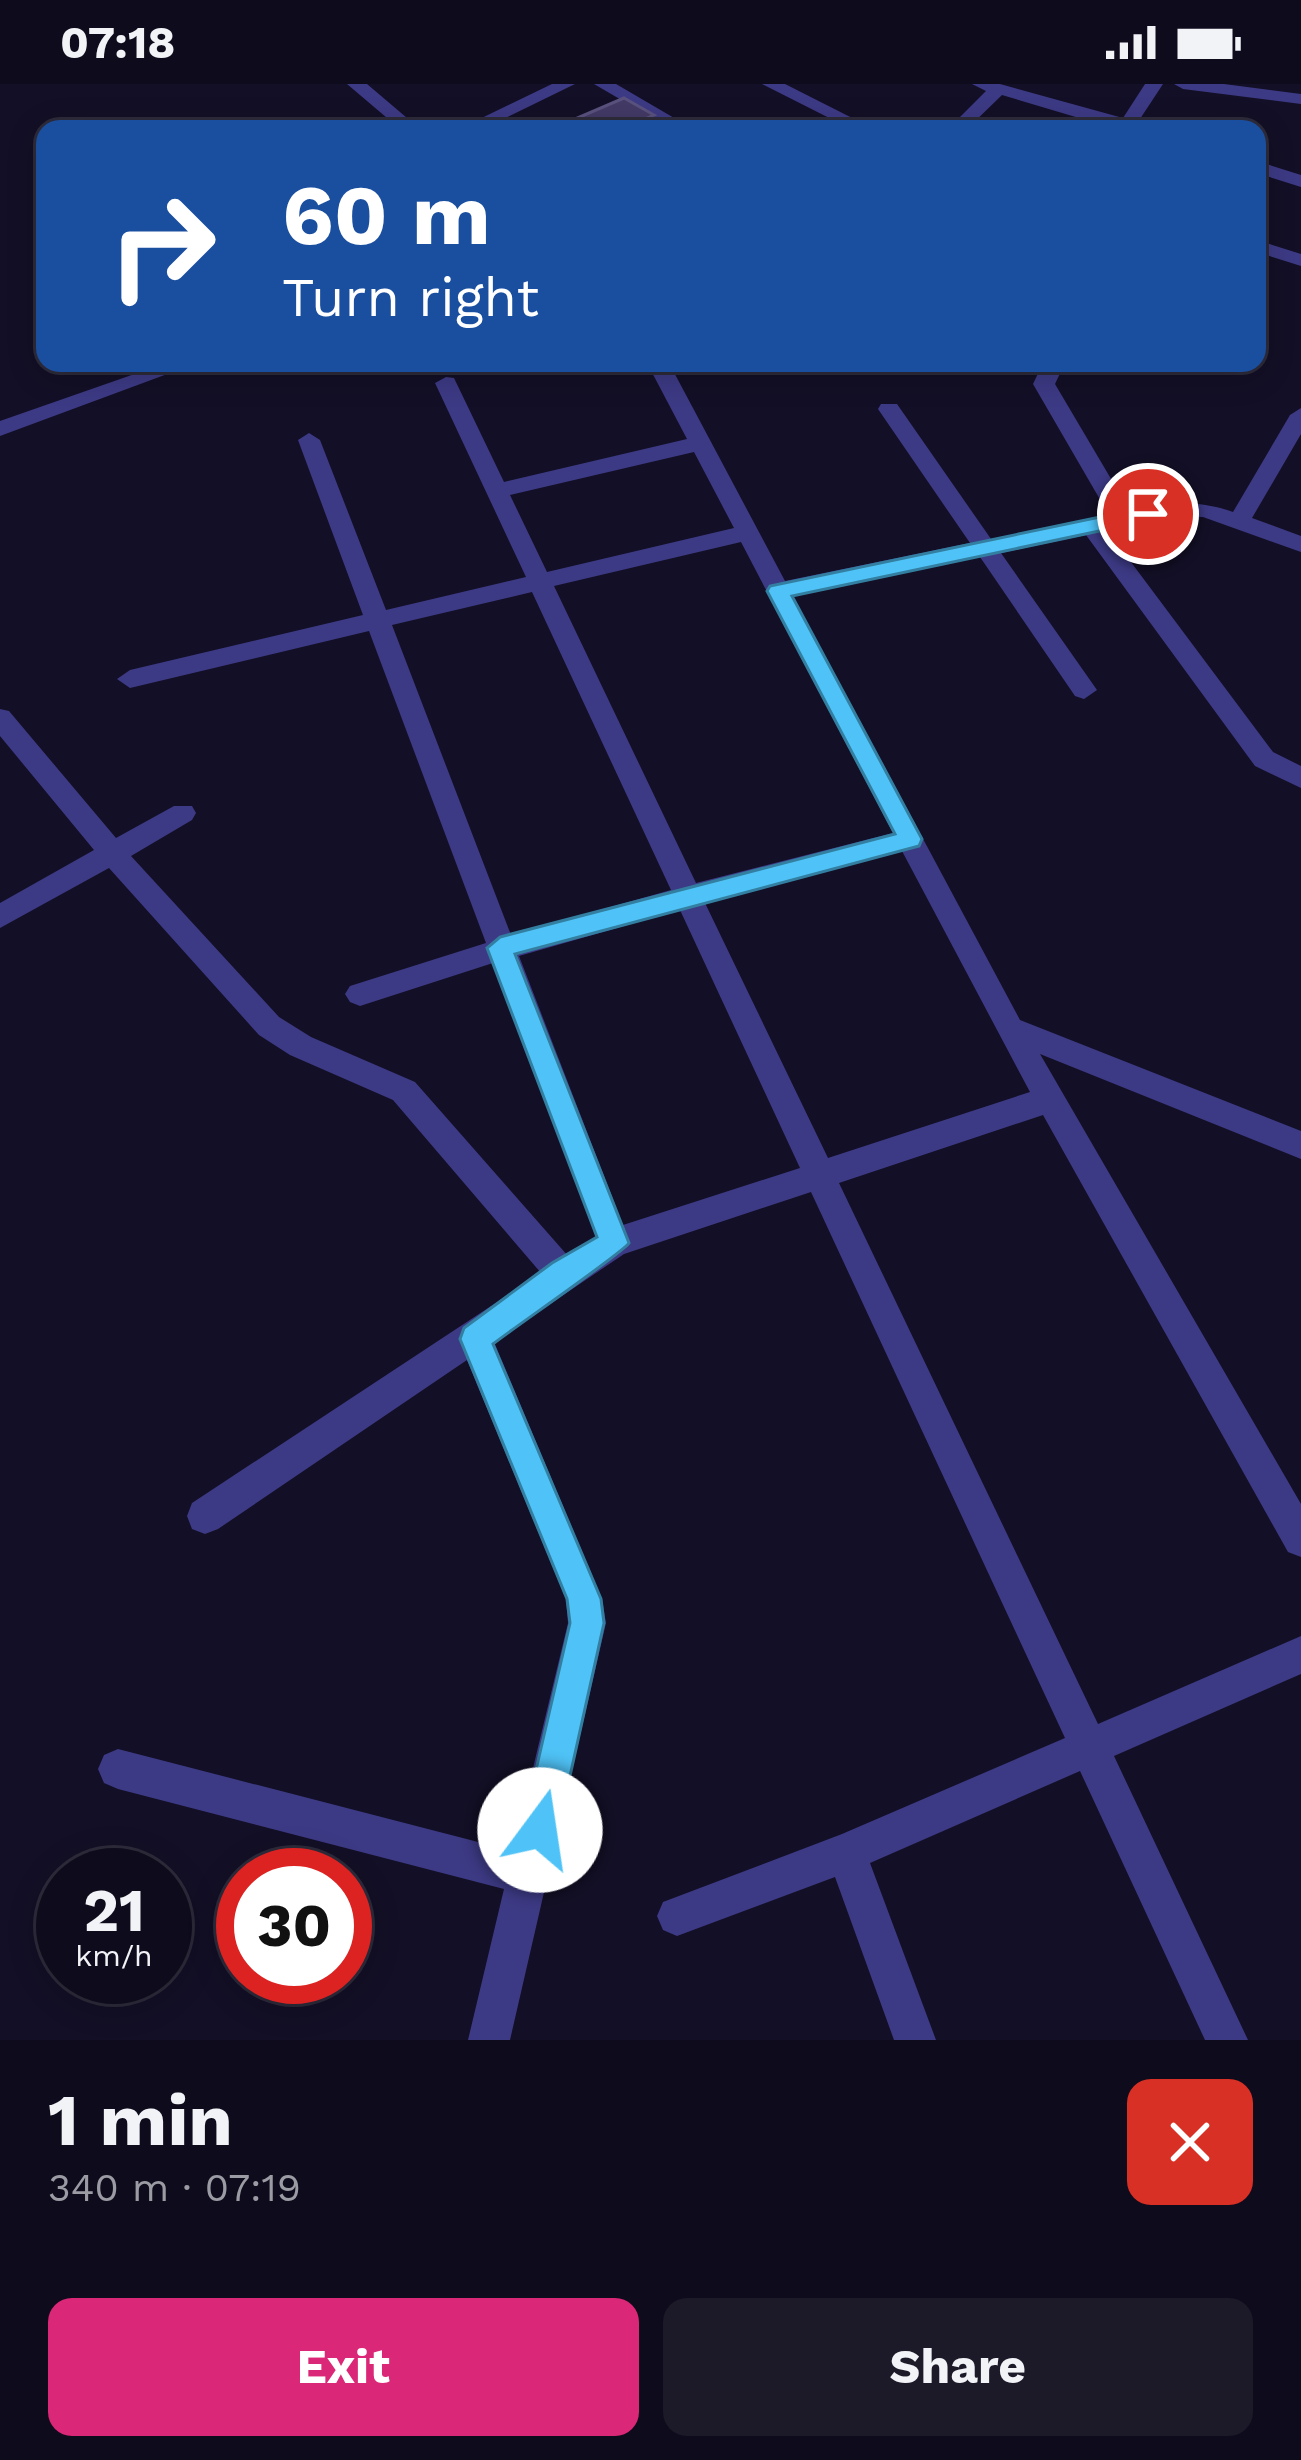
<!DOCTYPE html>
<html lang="en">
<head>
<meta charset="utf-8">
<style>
  body { margin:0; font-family:"Work Sans",sans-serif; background:#1c1929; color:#f1f3f6; height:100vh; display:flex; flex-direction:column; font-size:45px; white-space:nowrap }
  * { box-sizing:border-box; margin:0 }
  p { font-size:39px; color:#9b9ba3 }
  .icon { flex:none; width:66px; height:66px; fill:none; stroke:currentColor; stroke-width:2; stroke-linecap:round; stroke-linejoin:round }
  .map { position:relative; height:1956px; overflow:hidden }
  .details { display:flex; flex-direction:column; background:#0e0b1c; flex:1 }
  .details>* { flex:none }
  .banner { position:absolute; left:36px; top:36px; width:1230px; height:252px; border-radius:24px; box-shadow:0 6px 30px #0003,0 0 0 3px #2e2b3b; background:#1a4fa0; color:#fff; overflow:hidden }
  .speed { position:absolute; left:36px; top:1764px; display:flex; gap:24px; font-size:60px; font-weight:700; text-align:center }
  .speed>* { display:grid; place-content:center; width:156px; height:156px; border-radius:50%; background:#0e0b1c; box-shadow:0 6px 30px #0003,0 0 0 3px #2e2b3b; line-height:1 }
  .speed small { font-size:30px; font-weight:400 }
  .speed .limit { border:18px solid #d22; background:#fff; color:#111 }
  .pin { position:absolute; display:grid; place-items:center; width:102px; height:102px; color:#fff; margin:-51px; border:6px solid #fff; border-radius:50%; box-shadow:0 3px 12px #0007 }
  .me { position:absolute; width:132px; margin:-66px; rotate:14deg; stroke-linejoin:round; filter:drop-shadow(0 0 9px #0008) }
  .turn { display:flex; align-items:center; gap:42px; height:252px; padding:0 48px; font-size:54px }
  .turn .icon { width:156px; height:156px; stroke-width:2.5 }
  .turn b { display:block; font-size:84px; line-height:102px }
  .round { display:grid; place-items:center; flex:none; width:126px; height:126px; border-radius:24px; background:#1c1929 }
  .head { display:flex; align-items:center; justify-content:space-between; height:204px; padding:0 48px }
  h1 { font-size:72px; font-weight:700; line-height:90px }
  .cta { display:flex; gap:24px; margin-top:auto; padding:24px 48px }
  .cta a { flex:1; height:138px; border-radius:24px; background:#db2777; color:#fff; font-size:48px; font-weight:700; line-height:138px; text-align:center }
  .cta a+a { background:#1c1929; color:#f1f3f6 }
  .status { display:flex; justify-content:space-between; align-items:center; height:84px; padding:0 60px; background:#0e0b1c; direction:ltr }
  .status svg { height:33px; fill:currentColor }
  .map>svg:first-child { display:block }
</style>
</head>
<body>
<div class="status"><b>07:18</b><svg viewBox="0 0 49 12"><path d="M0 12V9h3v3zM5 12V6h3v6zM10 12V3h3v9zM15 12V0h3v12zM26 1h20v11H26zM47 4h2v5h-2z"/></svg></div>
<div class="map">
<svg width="1301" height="1956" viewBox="0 0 1301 1956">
  <rect width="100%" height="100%" fill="#130f26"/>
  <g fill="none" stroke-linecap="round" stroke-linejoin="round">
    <path fill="#3d3a85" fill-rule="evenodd" d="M 347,0 L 367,0 L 420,45 L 400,45 Z
      M 552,0 L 575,0 L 483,45 L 459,45 Z
      M 594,0 L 616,0 L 693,45 L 671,45 Z
      M 762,0 L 785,0 L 874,45 L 851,45 Z
      M 972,0 L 1000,0 L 1123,34 L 1145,0 L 1163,0 L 1138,38 L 1151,45 L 1116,45 L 1002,11 L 967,45 L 948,45 L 986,7 Z
      M 1174,0 L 1224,0 L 1301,10 L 1301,20 L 1183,5 Z
      M 1257,77 L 1301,91 L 1301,103 L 1257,89 Z
      M 1257,156 L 1301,170 L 1301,182 L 1257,168 Z
      M 166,279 L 197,279 L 0,352 L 0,337 Z
      M 647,279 L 669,279 L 785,497 L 970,459 L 878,325 L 881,320 L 897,320 L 991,455 L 1109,431 L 1033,300 L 1043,279 L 1065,279 L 1055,300 L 1130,427 C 1167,419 1196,415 1233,428 L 1290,331 L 1301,324 L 1301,350 L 1252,434 L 1301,452 L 1301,468 L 1203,433 L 1174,432 L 1107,446 L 1273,668 L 1301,682 L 1301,704 L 1255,682 L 1086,451 L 1001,469 L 1097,606 L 1084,615 L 1075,612 L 980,473 L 793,512 L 1020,936 L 1301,1047 L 1301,1075 L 1040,970 L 1301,1420 L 1301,1473 L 1288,1468 L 1043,1031 L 839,1099 L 1098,1640 L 1301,1552 L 1301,1590 L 1114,1672 L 1248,1956 L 1205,1956 L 1080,1687 L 870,1779 L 936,1956 L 894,1956 L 835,1793 L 677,1852 L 663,1846 L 657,1832 L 663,1818 L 842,1750 L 1065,1654 L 811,1108 L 624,1170 L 494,1258 L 602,1515 L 606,1539 L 510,1956 L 468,1956 L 504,1805 L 118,1705 L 104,1699 L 98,1685 L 104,1671 L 118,1665 L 513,1767 L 568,1539 L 566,1515 L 467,1276 L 218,1445 L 205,1450 L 192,1445 L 187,1432 L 192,1419 L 541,1189 L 393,1016 L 290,971 L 259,951 L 109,784 L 0,844 L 0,819 L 94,766 L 0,652 L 0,625 L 9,627 L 116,754 L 174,722 L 192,722 L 196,729 L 192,736 L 131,772 L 279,933 L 311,953 L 415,998 L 568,1172 L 596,1153 L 493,879 L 360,922 L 350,918 L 345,910 L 350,902 L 486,859 L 369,547 L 130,604 L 117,595 L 130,586 L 363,531 L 298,356 L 309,349 L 320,356 L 386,526 L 526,493 L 435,299 L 446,293 L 454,294 L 504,398 L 687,355 ZM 694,368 L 734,444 L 547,488 L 510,411 ZM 741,458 L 893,749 L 696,799 L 554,502 ZM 532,508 L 671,806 L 511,851 L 392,541 ZM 902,767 L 1030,1008 L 828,1074 L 705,819 ZM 680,826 L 800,1084 L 623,1141 L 519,872 Z"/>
  </g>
  <path fill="#1d163a" d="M 654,31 L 654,45 L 622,45 Z"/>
  <path fill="#433a66" stroke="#5a527e" stroke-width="3" d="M 624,14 L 654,31 L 622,45 L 580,45 L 568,38 Z"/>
  <path fill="#4fc3f7" stroke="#337fa1" stroke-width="3" d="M 1148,423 L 1156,425 L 1156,435 L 792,512 L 922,755 L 919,762 L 515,870 L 629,1159 C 624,1168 512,1245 493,1260 L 601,1515 L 604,1539 L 558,1746 L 553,1759 L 540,1764 L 527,1759 L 522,1746 L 570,1539 L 567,1515 L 460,1255 L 464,1244 L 552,1179 L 597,1153 L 487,864 L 500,853 L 895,750 L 767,507 L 770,502 Z"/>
</svg>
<div class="speed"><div>21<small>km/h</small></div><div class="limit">30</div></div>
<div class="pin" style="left:1148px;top:430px;background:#d93025"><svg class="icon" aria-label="arrive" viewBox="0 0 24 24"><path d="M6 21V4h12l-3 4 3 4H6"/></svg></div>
<svg class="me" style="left:540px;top:1746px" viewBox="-20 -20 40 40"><circle r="19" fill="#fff"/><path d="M0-13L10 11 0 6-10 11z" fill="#4fc3f7"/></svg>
<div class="banner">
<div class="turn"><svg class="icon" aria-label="right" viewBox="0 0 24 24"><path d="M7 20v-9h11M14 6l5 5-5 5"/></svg><div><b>60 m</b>Turn right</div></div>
</div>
</div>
<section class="details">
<div class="head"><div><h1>1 min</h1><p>340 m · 07:19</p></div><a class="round" style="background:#d93025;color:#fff"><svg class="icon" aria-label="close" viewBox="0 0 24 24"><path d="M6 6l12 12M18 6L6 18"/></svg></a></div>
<div class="cta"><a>Exit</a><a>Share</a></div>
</section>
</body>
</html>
